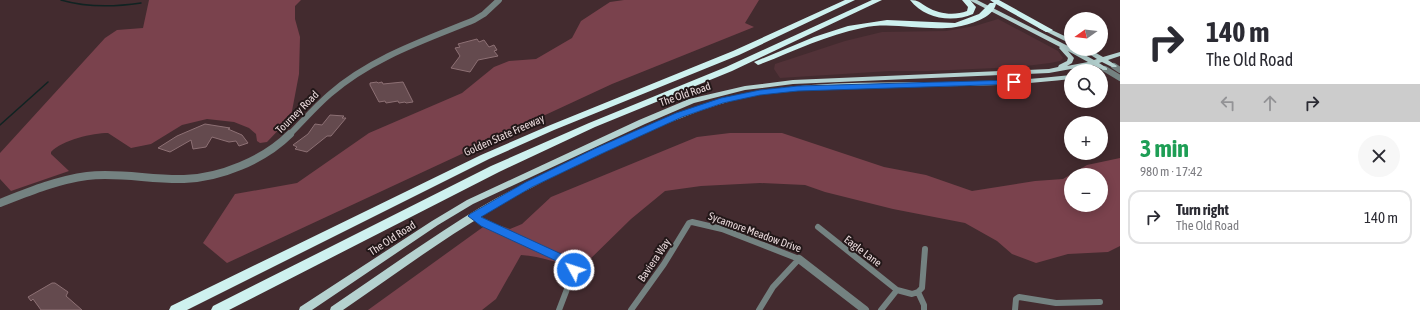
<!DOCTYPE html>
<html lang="en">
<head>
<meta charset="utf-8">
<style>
  body { margin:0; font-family:"Asap Condensed",sans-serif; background:#f7f7f7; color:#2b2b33; height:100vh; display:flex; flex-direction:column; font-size:15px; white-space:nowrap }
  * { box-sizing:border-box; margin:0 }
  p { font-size:13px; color:#7c7c81 }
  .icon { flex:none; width:22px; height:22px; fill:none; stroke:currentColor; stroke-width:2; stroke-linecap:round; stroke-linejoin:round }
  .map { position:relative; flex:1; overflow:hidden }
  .sheet { display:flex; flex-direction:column; background:#fff; width:300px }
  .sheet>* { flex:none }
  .banner { background:#fff; color:#2b2b33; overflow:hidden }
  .needle { width:26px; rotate:256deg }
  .tools { position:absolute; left:1064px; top:12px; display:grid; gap:8px }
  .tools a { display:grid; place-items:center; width:44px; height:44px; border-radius:50%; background:#fff; box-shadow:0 2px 10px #0003; font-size:20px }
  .pin { position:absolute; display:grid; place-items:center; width:34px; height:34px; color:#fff; margin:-17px; border-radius:8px; box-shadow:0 2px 6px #0006 }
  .me { position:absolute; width:44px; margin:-22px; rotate:310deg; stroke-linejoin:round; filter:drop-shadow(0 0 3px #0008) }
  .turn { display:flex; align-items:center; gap:14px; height:84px; padding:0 20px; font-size:18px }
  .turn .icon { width:52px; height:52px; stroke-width:2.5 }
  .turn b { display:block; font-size:28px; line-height:34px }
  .lanes { display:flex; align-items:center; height:38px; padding:0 20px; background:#0003; justify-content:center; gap:20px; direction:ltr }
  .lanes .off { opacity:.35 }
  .round { display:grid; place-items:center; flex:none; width:42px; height:42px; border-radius:21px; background:#f7f7f7 }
  .headline { display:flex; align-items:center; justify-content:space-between; height:68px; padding:0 20px }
  h1 { font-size:24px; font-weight:700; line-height:30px; color:#1e9e55 }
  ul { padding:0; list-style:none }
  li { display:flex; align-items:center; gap:12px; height:54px; margin:0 8px 6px; padding:0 12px; border:2px solid #e1e1e2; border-radius:12px }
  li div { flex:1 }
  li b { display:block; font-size:15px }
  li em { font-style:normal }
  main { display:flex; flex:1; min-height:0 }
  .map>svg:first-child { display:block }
</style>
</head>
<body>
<main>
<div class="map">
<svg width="1120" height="310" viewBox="0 0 1120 310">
  <rect width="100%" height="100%" fill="#432b2f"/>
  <path fill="#523238" d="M 998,19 L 1058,51 L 1063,58 L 1060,61 L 1050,63 L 1018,67 L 928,71 L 890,71 L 780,78 L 774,69 L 775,64 L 845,41 L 882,32 L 946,31 L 975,26 Z"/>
  <path fill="#7a424d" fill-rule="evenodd" d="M 149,0 L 301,0 L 295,6 L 295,19 L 300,37 L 299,74 L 292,111 L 288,120 L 267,142 L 260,143 L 257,141 L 256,134 L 249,128 L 234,122 L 207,119 L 182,125 L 151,144 L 131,148 L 108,133 C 93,133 62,140 51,152 L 51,154 L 69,171 L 11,191 L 0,179 L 0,153 L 105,38 L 117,30 L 143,28 Z
    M 624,0 L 759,0 L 745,23 L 754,27 L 612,84 L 227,263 L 203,243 L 235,194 L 297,183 L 369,133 L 462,93 L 494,67 L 509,61 L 536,59 L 572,38 L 581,21 L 610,2 Z
    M 730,133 L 782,133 L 884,167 L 926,175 L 972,191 L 1035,181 L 1063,179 L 1087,165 L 1120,158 L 1120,246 L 1108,252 L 1068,254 L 1036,263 L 1012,254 L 997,241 L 965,223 L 893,209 L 825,192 L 805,185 L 760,183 L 701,186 L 665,191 L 631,219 L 582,267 C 561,265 542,256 521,255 L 496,299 L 482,310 L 368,310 L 490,222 L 510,229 L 522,224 L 551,197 L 697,137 ZM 1071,175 L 1101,175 L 1101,205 L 1071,205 Z"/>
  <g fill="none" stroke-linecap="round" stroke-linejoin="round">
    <path stroke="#102322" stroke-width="1.5" d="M 61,0 C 88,8 114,7 141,3
      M 0,125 L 48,82"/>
  </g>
  <path fill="#644a4e" stroke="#8d7074" d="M 477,39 L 479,42 L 484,40 L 489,47 L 494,45 L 497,50 L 494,51 L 498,56 L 478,60 L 470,72 L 451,68 L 460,56 L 455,48 L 460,47 L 458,44 Z
    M 377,82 L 378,83 L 382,82 L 383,84 L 403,82 L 413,102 L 406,103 L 405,102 L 399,103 L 398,101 L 386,103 L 385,101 L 379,102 L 370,85 L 370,83 Z
    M 330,115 L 344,116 L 342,118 L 346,118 L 331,136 L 327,136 L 307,152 L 295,149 L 297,147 L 293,145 L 308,134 L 315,124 L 322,125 Z
    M 205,124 L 230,128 L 228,129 L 242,135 L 248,143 L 239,146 L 236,141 L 229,142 L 212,137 L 206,147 L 193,149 L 191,140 L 170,152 L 158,148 L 177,136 Z
    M 52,283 L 55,283 L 68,292 L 66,296 L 82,310 L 41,310 L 33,299 L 31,301 L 28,297 Z"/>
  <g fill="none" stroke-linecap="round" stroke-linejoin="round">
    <path stroke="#748281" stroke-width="6" d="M 473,216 L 571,265 L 573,268 L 572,276 L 559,310
      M 818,227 L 897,290
      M 918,292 L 922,288 L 925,249
      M 631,310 L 664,264 L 689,223 L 692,222 L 722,229 L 799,259 L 773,287 L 759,310
      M 881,310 L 897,290 L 912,294 L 918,292 L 924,305 L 924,310
      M 1015,310 L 1016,299 L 1019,297 L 1056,303 L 1100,302"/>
    <path stroke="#748281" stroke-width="6" d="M 1114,66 L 1120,70
      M 1105,69 L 1120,78
      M 289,135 C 303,121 316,106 330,94 C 371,58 425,40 474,20 L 484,14 L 499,0"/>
    <path stroke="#748281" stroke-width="8" d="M 0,203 C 28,192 57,180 87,176 C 119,172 151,180 184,179 C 220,178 264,160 290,134
      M 799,259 L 865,310"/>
    <path fill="#b5d2d0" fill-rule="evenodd" d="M 969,0 L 977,0 L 1066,45 L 1071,47 L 1071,49 L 1074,49 L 1094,60 L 1097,59 L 1081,49 L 1089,49 L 1103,57 L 1120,52 L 1120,56 L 1108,60 L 1117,66 L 1116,67 L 1112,67 L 1102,62 L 1099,63 L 1107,68 L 1107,70 L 1103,70 L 1093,65 L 1049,73 L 793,84 L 745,90 L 694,103 L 645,124 L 473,204 L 438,225 L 312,310 L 299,310 L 300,307 L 432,221 L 467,200 L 639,120 L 689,99 L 745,86 L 793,80 L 1049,69 L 1058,67 L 1059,65 L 1067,61 L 1068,58 L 1059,48 L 1060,47 ZM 1068,51 L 1088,62 L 1067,66 L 1072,63 L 1074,58 Z
      M 1041,25 L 1071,39 L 1071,44 L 1039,28 L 1038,27 Z
      M 1071,75 L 1071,79 C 1034,83 998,86 961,86 C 892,87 822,84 753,96 C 706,105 663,125 620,145 C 575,166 529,187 487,213 C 437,243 391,277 343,310 L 330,310 L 331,307 C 381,273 430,238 481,207 C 524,182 569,162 613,141 C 658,121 703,101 752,92 C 821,80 890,83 959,82 C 997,82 1034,79 1071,75 Z"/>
    <path fill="#cef1ef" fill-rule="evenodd" d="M 845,0 L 855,0 L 739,55 L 554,130 L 489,159 L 187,310 L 169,310 L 171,306 L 481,155 L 548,126 L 733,51 Z
      M 872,0 L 882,0 L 732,71 L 595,127 L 499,172 L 229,310 L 211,310 L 213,306 L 491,166 L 589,123 L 726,67 Z
      M 910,0 C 919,0 920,3 927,7 C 939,14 954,16 967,11 L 968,7 L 962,0 L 970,0 L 976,7 L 973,14 C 952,23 925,19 910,0 Z
      M 990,0 L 999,0 L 1053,30 L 1049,32 L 1046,32 L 996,4 C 993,18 969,25 956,27 C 925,32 893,21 862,28 C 827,35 794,51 761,64 L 758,65 L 754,62 L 814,37 L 848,26 L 887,20 L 955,23 L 979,14 L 990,3 L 994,3 Z"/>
  </g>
  <path fill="#1a73e8" stroke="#114b97" d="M 1014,80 L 1018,82 L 1017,84 L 798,91 L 760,95 L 723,103 L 682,117 L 601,154 L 532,187 L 481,217 L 570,258 L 579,270 L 577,273 C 570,276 567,270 563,264 L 481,226 L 468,216 L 470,214 L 526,182 L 594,149 L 676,113 L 721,98 L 760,90 L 798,86 Z"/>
  <g text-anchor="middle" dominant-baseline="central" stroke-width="4" stroke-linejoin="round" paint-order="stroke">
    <g font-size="11" fill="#e9d9db" stroke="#221718">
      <text transform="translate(685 94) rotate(-19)">The Old Road</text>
      <text transform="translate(297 112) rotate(-45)">Tourney Road</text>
      <text transform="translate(504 135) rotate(-24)">Golden State Freeway</text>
      <text transform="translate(755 232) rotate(20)">Sycamore Meadow Drive</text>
      <text transform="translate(392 238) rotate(-33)">The Old Road</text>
      <text transform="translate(863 251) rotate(37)">Eagle Lane</text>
      <text transform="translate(654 260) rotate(-56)">Baviera Way</text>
    </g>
  </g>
</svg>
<div class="tools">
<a><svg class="needle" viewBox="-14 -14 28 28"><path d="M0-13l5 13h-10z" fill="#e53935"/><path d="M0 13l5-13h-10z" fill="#7c7c81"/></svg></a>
<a><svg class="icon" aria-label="search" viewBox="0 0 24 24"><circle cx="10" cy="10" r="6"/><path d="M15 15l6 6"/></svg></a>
<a>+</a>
<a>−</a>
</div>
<div class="pin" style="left:1014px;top:82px;background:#d93025"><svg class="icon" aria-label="arrive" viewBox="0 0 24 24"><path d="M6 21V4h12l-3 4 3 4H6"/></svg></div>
<svg class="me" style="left:574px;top:270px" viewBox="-20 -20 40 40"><circle r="17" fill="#1a73e8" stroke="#fff" stroke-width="3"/><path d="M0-11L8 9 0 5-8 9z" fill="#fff"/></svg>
</div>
<section class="sheet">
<div class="banner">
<div class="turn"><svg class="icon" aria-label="right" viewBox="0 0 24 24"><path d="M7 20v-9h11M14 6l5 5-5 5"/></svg><div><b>140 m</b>The Old Road</div></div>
<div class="lanes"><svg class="icon off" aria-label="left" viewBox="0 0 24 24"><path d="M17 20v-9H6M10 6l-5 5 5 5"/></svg><svg class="icon off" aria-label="ahead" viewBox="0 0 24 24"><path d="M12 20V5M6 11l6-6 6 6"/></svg><svg class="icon" aria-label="right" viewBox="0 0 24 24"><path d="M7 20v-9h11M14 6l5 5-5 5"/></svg></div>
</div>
<div class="headline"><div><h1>3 min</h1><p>980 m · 17:42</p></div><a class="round"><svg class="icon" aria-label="close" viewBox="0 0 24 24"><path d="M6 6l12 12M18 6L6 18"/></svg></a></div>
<ul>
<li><svg class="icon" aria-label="right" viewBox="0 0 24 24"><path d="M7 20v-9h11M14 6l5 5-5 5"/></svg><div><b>Turn right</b><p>The Old Road</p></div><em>140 m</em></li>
</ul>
</section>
</main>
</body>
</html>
